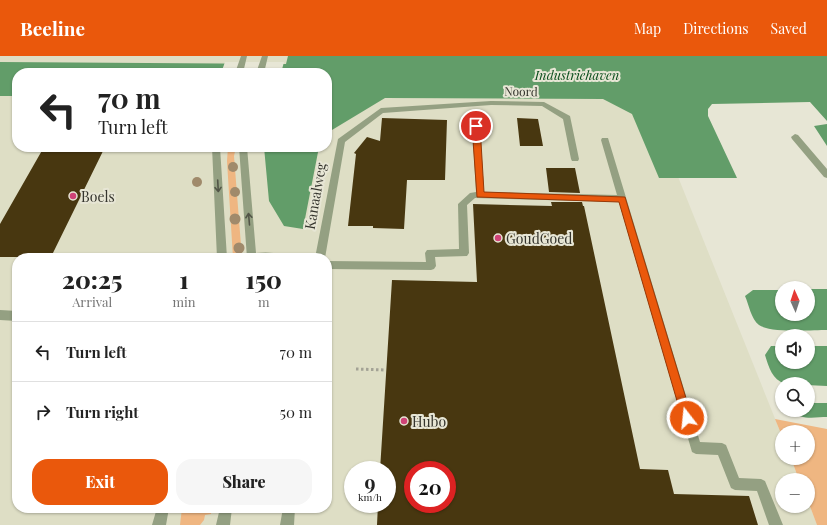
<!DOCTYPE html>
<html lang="en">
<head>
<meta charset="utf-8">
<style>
  body { margin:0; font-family:"Playfair Display",serif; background:#f6f6f6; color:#222; height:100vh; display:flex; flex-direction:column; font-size:15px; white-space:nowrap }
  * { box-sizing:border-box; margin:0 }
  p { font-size:13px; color:#767676 }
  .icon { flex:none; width:22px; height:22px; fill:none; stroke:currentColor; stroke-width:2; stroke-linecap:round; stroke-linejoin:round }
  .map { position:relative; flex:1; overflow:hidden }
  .sheet { position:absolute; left:12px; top:197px; width:320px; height:260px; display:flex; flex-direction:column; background:#fff; border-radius:16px; box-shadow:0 1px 3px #0004 }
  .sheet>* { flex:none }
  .hud { position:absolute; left:12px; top:12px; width:320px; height:84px; border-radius:16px; box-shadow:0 1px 3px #0004; background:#fff; color:#222; overflow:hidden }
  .needle { width:26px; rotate:357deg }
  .fabs { position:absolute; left:775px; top:225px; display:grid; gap:8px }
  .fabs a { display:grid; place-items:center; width:40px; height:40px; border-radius:50%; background:#fff; box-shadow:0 1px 3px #0004; font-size:20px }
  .speed { position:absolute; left:344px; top:405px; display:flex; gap:8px; font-size:20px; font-weight:700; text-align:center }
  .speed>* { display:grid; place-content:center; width:52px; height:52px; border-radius:50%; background:#fff; box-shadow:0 1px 3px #0004; line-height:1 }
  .speed small { font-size:10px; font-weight:400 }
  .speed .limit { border:6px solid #d22; background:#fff; color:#111 }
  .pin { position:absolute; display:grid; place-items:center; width:34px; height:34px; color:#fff; margin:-17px; border:2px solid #fff; border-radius:50%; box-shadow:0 1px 4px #0007 }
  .me { position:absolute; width:44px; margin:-22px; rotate:344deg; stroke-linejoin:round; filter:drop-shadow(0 0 3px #0008) }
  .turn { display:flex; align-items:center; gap:14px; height:84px; padding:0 20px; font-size:18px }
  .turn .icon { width:52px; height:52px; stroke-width:2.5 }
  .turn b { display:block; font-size:28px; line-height:34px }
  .eta { display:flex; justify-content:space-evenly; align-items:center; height:68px; text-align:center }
  .eta b { font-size:24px; font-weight:800; line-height:28px }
  .button { display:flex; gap:8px; margin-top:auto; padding:8px 20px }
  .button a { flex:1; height:46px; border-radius:16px; background:#ea580c; color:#fff; font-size:16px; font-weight:800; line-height:46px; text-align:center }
  .button a+a { background:#f6f6f6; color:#222 }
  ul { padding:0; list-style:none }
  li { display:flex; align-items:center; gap:12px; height:60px; padding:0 20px; border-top:1px solid #e0e0e0 }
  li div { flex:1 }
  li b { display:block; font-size:15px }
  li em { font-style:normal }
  header { display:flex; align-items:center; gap:24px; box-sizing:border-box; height:56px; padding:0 20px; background:#ea580c; color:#fff }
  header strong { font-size:19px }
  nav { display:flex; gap:22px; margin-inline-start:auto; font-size:14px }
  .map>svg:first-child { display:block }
</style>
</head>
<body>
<header>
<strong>Beeline</strong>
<nav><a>Map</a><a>Directions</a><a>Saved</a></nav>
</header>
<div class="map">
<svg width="827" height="469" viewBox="0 0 827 469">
  <rect width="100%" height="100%" fill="#e7e6d5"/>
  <path fill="#dedec5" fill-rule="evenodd" d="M 0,0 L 827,0 L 634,11 L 782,380 L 782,402 L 791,402 L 799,424 L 782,424 L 782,450 L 808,450 L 808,445 L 817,469 L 0,469 ZM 17,17 L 327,17 L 327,91 L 17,91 ZM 17,202 L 327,202 L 327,452 L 17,452 ZM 353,414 L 387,414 L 387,448 L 353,448 ZM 413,414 L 447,414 L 447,448 L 413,448 Z"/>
  <path fill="#efb681" d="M 228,91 L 236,91 L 234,100 L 242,202 L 233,202 L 227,105 Z
    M 775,363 L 827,373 L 827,469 L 817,469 L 808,445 L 808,424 L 799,424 L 791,402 L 808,402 L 808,376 L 782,376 L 782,380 Z
    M 182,452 L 212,452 L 211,458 L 205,459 L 204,464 L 200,469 L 180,469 Z"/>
  <path fill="#629d69" d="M 288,0 L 827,0 L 827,65 L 810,46 L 712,48 L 708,53 L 708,60 L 737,122 L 659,122 L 632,58 L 603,43 L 385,42 L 327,77 L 327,17 L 17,17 L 17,40 L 0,40 L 0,6 L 281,8 L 286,8 Z
    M 827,68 L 827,90 L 814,70 Z
    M 264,91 L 319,91 L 303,173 L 284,170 L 269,145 Z
    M 808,233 L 827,233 L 827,274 C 812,274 770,277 759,269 C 751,263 749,249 745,240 L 753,234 L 782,234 L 782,258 L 808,258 Z
    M 771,290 L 782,290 L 782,306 L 808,306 L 808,290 L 827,290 L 827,330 L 785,328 C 772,323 769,312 765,299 Z
    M 808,347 L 827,347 L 827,361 C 816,361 799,365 793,354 L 808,354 Z"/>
  <path fill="#e7e6d5" d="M 225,6 L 284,6 L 281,17 L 221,17 Z"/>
  <path fill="#483710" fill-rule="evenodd" d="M 382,62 L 447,64 L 445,124 L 407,124 L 404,173 L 373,172 L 373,170 L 348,170 L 356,98 L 354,97 L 367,81 L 380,85 Z
    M 517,62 L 538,63 L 543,90 L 520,90 Z
    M 44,91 L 105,91 L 51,201 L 0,201 L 0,168 Z
    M 546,112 L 575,112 L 580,137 L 549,136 Z
    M 551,146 L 582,146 L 583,150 L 584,150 L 640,413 L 668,414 L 674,438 L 749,440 L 758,469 L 377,469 L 378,448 L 387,448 L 387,414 L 380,414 L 392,224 L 477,226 L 473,148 L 552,150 ZM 413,414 L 447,414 L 447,448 L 413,448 Z"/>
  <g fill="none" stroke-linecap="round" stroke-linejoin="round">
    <path stroke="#a3a295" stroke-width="3" stroke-dasharray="2.5 2.5" stroke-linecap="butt" d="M 356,313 L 386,314"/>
    <path fill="#94a082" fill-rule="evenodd" d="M 241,0 L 247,0 L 243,17 L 235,17 Z
      M 262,0 L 268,0 L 264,17 L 256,17 Z
      M 491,45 L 544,46 L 570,60 L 579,103 L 578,105 L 572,105 L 571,103 L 563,63 L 542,50 L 491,49 L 383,57 L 345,86 L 325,202 L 315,202 L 338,83 L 381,52 Z
      M 476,67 L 480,70 L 484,136 L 617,139 L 601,84 L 602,82 L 608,82 L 700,386 L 722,387 L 726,389 L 739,422 L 761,423 L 765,425 L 783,469 L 769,469 L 757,435 L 735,434 L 731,432 L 718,399 L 696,398 L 692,396 L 619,146 L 475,142 L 467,149 L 469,197 L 467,200 L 435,201 L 436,210 L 434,213 L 431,214 L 327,213 L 327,205 L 426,206 L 425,197 L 427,194 L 459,193 L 458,148 L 470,137 L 476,136 L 472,70 Z
      M 795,78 L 798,79 L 827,113 L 827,122 L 824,121 L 792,83 L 791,81 Z
      M 212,91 L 220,91 L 227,202 L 217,202 Z
      M 239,91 L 247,91 L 256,197 C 265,196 273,196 281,199 L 283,202 L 247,202 Z
      M 0,254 L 17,255 L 17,265 L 0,264 Z
      M 157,452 L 169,452 L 166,469 L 152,469 Z
      M 220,452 L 232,452 L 230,469 L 216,469 Z
      M 283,452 L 295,452 L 294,469 L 280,469 Z"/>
  </g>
  <g fill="#a08a6b">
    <circle cx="233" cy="111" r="5"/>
    <circle cx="197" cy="126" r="5"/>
    <circle cx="235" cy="136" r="5"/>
    <circle cx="235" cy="163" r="5.5"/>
    <circle cx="239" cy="192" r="5.5"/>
  </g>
  <defs><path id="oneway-shaft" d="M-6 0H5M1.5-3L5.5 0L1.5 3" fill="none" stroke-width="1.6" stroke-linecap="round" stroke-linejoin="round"/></defs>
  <g stroke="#525547">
    <use href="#oneway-shaft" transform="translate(218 130) rotate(87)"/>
    <use href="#oneway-shaft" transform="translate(249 163) rotate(-95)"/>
  </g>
  <path fill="#ea580c" stroke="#983908" d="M 476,68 L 480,70 L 484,136 L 625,141 L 692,362 L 691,366 L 687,368 L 683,366 L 682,362 L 619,146 L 477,141 L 472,70 Z"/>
  <g fill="#cf4377" stroke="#e7e6d5" stroke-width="1.5">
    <circle cx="73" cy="140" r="4"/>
    <circle cx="498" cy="182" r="4"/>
    <circle cx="404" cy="365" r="4"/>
  </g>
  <g text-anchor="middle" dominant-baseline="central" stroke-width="4" stroke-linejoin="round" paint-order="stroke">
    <g font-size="12" fill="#35352e" stroke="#e7e6d5">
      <text transform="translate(521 35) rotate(1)">Noord</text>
    </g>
    <g font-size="13" font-style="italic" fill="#084d1b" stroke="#e7e6d5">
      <text x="577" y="18">Industriehaven</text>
    </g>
    <g font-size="14" fill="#35352e" stroke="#e7e6d5" text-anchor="start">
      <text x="81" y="140">Boels</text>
      <text x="506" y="182">GoudGoed</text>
      <text x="412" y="365">Hubo</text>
    </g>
    <g font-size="14" fill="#35352e" stroke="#e7e6d5">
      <text transform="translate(315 140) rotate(-80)">Kanaalweg</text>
    </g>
  </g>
</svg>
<div class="fabs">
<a><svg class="needle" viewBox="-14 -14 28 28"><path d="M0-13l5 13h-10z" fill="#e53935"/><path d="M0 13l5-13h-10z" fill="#767676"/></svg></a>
<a><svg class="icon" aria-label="sound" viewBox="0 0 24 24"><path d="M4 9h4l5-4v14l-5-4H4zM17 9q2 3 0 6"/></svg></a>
<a><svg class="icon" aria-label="search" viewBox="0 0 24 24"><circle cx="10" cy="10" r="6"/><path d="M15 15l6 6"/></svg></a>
<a>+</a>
<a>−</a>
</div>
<div class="speed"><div>9<small>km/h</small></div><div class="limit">20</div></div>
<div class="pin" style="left:476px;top:70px;background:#d93025"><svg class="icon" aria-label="arrive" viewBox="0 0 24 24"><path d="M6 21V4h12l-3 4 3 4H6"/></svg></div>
<svg class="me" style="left:687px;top:362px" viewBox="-20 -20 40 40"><circle r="17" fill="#ea580c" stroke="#fff" stroke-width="3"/><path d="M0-11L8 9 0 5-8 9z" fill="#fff"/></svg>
<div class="hud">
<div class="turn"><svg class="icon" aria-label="left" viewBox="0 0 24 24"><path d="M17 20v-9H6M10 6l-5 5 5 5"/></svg><div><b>70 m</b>Turn left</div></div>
</div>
<section class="sheet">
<div class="eta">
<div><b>20:25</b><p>Arrival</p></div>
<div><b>1</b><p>min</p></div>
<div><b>150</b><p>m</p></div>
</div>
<ul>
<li><svg class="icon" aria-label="left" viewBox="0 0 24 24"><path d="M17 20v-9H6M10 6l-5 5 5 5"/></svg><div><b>Turn left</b></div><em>70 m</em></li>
<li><svg class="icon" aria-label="right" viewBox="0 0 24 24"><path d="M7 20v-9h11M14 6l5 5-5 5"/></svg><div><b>Turn right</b></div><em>50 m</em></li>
</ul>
<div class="button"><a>Exit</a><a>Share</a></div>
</section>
</div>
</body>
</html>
